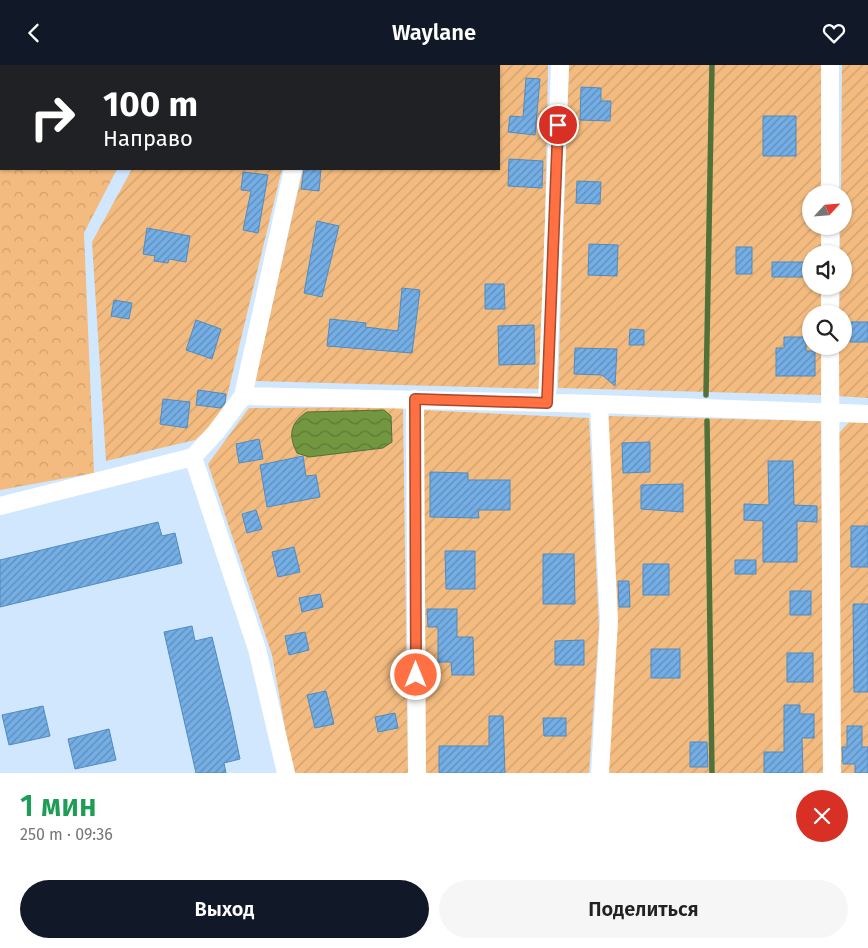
<!DOCTYPE html>
<html lang="ru">
<head>
<meta charset="utf-8">
<style>
  body { margin:0; font-family:"Fira Sans",sans-serif; background:#f6f6f6; color:#222; height:100vh; display:flex; flex-direction:column; font-size:19px; white-space:nowrap }
  * { box-sizing:border-box; margin:0 }
  p { font-size:16px; color:#767676 }
  .icon { flex:none; width:28px; height:28px; fill:none; stroke:currentColor; stroke-width:2; stroke-linecap:round; stroke-linejoin:round }
  .map { position:relative; height:708px; overflow:hidden }
  .details { display:flex; flex-direction:column; background:#fff; flex:1 }
  .details>* { flex:none }
  .guide { position:absolute; left:0px; top:0px; width:500px; height:105px; box-shadow:0 1px 4px #0004; background:#202124; color:#fff; overflow:hidden }
  .needle { width:32px; rotate:64deg }
  .controls { position:absolute; left:802px; top:120px; display:grid; gap:10px }
  .controls a { display:grid; place-items:center; width:50px; height:50px; border-radius:50%; background:#fff; box-shadow:0 1px 4px #0004; font-size:25px }
  .pin { position:absolute; display:grid; place-items:center; width:42px; height:42px; color:#fff; margin:-21px; border:2px solid #fff; border-radius:50%; box-shadow:0 1px 5px #0007 }
  .me { position:absolute; width:55px; margin:-28px; rotate:0deg; stroke-linejoin:round; filter:drop-shadow(0 0 4px #0008) }
  .turn { display:flex; align-items:center; gap:18px; height:105px; padding:0 20px; font-size:22px }
  .turn .icon { width:65px; height:65px; stroke-width:2.5 }
  .turn b { display:block; font-size:35px; line-height:42px }
  .round { display:grid; place-items:center; flex:none; width:52px; height:52px; border-radius:26px; background:#f6f6f6 }
  .overview { display:flex; align-items:center; justify-content:space-between; height:85px; padding:0 20px }
  h1 { font-size:30px; font-weight:600; line-height:38px; color:#1e9e55 }
  .cta { display:flex; gap:10px; margin-top:auto; padding:10px 20px }
  .cta a { flex:1; height:58px; border-radius:30px; background:#111827; color:#fff; font-size:20px; font-weight:600; line-height:58px; text-align:center }
  .cta a+a { background:#f6f6f6; color:#222 }
  header { display:flex; justify-content:space-between; align-items:center; height:65px; padding:0 20px; background:#111827; color:#fff; font-size:22px; font-weight:600 }
  .map>svg:first-child { display:block }
</style>
</head>
<body>
<header><svg class="icon" aria-label="back" viewBox="0 0 24 24"><path d="M15 5l-7 7 7 7"/></svg>Waylane<svg class="icon" aria-label="heart" viewBox="0 0 24 24"><path d="M12 20l-8-8c-3-5 5-10 8-4 3-6 11-1 8 4z"/></svg></header>
<div class="map">
<svg width="868" height="708" viewBox="0 0 868 708">
  <defs>
    <pattern id="forest-crowns" width="20" height="18" patternUnits="userSpaceOnUse" patternTransform="scale(1.25)"><rect width="20" height="18" fill="#f3bb7f"/><path d="M2 6a3 3 0 1 1 6 0M12 15a3 3 0 1 1 6 0" fill="none" stroke="#cfa06e"/></pattern>
    <pattern id="garden-furrows" width="10" height="10" patternUnits="userSpaceOnUse" patternTransform="scale(1.25)"><rect width="10" height="10" fill="#f3bb7f"/><path d="M-1 1l2-2M0 10L10 0M9 11l2-2" fill="none" stroke="#cfa06e"/></pattern>
    <pattern id="water-waves" width="16" height="10" patternUnits="userSpaceOnUse" patternTransform="scale(1.25)"><rect width="16" height="10" fill="#739740"/><path d="M0 5q4-4 8 0t8 0" fill="none" stroke="#5c7a36"/></pattern>
    <pattern id="building-hatch" width="6" height="6" patternUnits="userSpaceOnUse" patternTransform="scale(1.25)"><rect width="6" height="6" fill="#74aee5"/><path d="M-1 1l2-2M0 6l6-6M5 7l2-2" fill="none" stroke="#5d8dba"/></pattern>
  </defs>
  <rect width="100%" height="100%" fill="#d0e7fe"/>
  <path fill="url(#forest-crowns)" d="M 0,0 L 171,0 L 1,1 L 1,104 L 117,104 L 84,168 L 94,408 L 0,425 Z"/>
  <path fill="url(#garden-furrows)" d="M 326,0 L 548,0 L 542,324 L 255,316 L 303,104 L 499,104 L 499,1 Z
    M 569,0 L 823,0 L 822,129 L 811,129 L 811,161 L 822,161 L 822,189 L 811,189 L 811,221 L 822,221 L 822,249 L 811,249 L 811,281 L 822,281 L 821,330 L 558,323 Z
    M 842,0 L 868,0 L 868,333 L 838,331 L 839,281 L 844,281 L 844,249 L 839,249 L 840,221 L 844,221 L 844,189 L 840,189 L 840,161 L 844,161 L 844,129 L 841,129 Z
    M 132,104 L 282,104 L 222,352 L 195,375 L 106,396 L 92,177 Z
    M 403,342 L 408,708 L 293,708 L 272,590 L 208,399 L 249,343 Z
    M 421,345 L 589,353 L 599,562 L 589,708 L 424,708 Z
    M 608,351 L 821,356 L 823,708 L 608,708 Z
    M 849,357 L 868,358 L 868,708 L 836,708 L 838,369 Z"/>
  <path fill="url(#water-waves)" stroke="#51713a" d="M 384,345 L 391,351 L 392,377 L 383,383 L 309,392 L 297,388 C 288,370 290,358 307,347 Z"/>
  <g fill="none" stroke-linecap="round" stroke-linejoin="round">
    <path stroke="#51713a" stroke-width="5.5" d="M 706,330 L 712,0
      M 707,356 L 712,708"/>
  </g>
  <path fill="url(#building-hatch)" stroke="#528bbf" d="M 526,13 L 540,14 L 535,70 L 508,67 L 510,51 L 523,52 Z
    M 581,22 L 601,23 L 601,36 L 611,36 L 610,56 L 580,55 Z
    M 763,51 L 796,51 L 796,91 L 763,91 Z
    M 509,94 L 543,96 L 542,123 L 508,121 Z
    M 304,104 L 321,104 L 319,126 L 301,124 Z
    M 243,107 L 268,110 L 258,168 L 243,165 L 251,126 L 241,125 Z
    M 577,116 L 601,117 L 600,139 L 576,138 Z
    M 317,156 L 339,161 L 322,232 L 304,228 Z
    M 147,163 L 190,171 L 186,197 L 169,194 L 168,198 L 154,196 L 155,191 L 143,189 Z
    M 589,179 L 618,180 L 617,211 L 588,210 Z
    M 736,182 L 752,182 L 752,209 L 736,209 Z
    M 772,197 L 811,197 L 811,212 L 772,212 Z
    M 485,219 L 504,219 L 505,244 L 485,244 Z
    M 402,223 L 420,225 L 412,288 L 327,281 L 330,254 L 366,258 L 365,262 L 398,266 Z
    M 114,235 L 132,238 L 129,254 L 111,251 Z
    M 196,255 L 221,264 L 212,294 L 186,285 Z
    M 850,257 L 868,257 L 868,277 L 850,277 Z
    M 534,260 L 535,299 L 499,300 L 498,261 Z
    M 630,264 L 644,265 L 644,280 L 629,280 Z
    M 784,272 L 806,272 L 806,286 L 815,286 L 815,311 L 776,311 L 776,283 L 784,283 Z
    M 575,283 L 617,284 L 615,321 L 602,310 L 574,309 Z
    M 198,325 L 226,329 L 225,338 L 221,343 L 196,340 Z
    M 163,334 L 190,337 L 187,363 L 160,359 Z
    M 259,374 L 263,394 L 239,398 L 236,379 Z
    M 650,377 L 650,407 L 623,408 L 622,378 Z
    M 303,391 L 306,411 L 316,410 L 320,432 L 267,442 L 260,400 Z
    M 768,396 L 793,396 L 794,440 L 817,441 L 817,457 L 797,456 L 797,497 L 763,497 L 763,456 L 744,455 L 744,439 L 769,440 Z
    M 430,407 L 468,408 L 468,415 L 510,415 L 510,445 L 478,445 L 479,453 L 430,452 Z
    M 683,419 L 683,447 L 641,444 L 641,420 Z
    M 256,445 L 262,464 L 247,468 L 242,449 Z
    M 158,457 L 162,471 L 175,468 L 182,498 L 0,542 L 0,495 Z
    M 851,461 L 868,461 L 868,502 L 851,502 Z
    M 294,482 L 300,507 L 278,512 L 272,487 Z
    M 445,486 L 475,486 L 475,524 L 446,524 Z
    M 543,489 L 574,489 L 575,539 L 543,539 Z
    M 735,495 L 756,495 L 756,509 L 735,509 Z
    M 643,499 L 669,499 L 669,530 L 643,530 Z
    M 618,516 L 629,516 L 630,542 L 619,542 Z
    M 790,526 L 811,526 L 811,550 L 790,550 Z
    M 320,529 L 323,542 L 302,547 L 299,533 Z
    M 853,539 L 868,539 L 868,627 L 854,627 Z
    M 427,544 L 457,544 L 457,572 L 473,572 L 474,610 L 452,610 L 451,597 L 438,597 L 438,562 L 428,562 Z
    M 192,561 L 195,576 L 212,572 L 230,646 L 240,694 L 224,698 L 226,708 L 196,708 L 164,567 Z
    M 305,567 L 309,585 L 289,590 L 285,571 Z
    M 584,575 L 584,600 L 555,600 L 555,576 Z
    M 651,584 L 680,584 L 680,613 L 651,613 Z
    M 787,588 L 813,588 L 813,617 L 787,617 Z
    M 326,626 L 334,659 L 315,663 L 307,630 Z
    M 784,640 L 800,640 L 800,649 L 814,649 L 814,673 L 802,673 L 803,708 L 764,708 L 764,687 L 784,687 Z
    M 43,641 L 50,671 L 9,680 L 2,650 Z
    M 395,648 L 398,663 L 378,667 L 375,652 Z
    M 489,651 L 503,651 L 505,708 L 439,708 L 439,681 L 489,681 Z
    M 543,653 L 566,653 L 566,671 L 544,671 Z
    M 847,661 L 862,661 L 862,682 L 868,682 L 868,708 L 855,708 L 855,699 L 843,699 L 842,682 L 847,682 Z
    M 109,664 L 116,695 L 75,704 L 68,674 Z
    M 690,677 L 707,677 L 708,702 L 690,702 Z"/>
  <g fill="none" stroke-linecap="round" stroke-linejoin="round">
    <path stroke="#fff" stroke-width="18" d="M 316,1 L 316,0
      M 830,129 L 830,0
      M 830,189 L 830,161
      M 830,249 L 830,221
      M 830,281 L 832,708
      M 243,331 L 599,339 L 868,349
      M 415,334 L 417,708
      M 547,338 L 560,0
      M 599,339 L 609,556 L 600,708
      M 193,392 L 257,584 L 286,708
      M 0,441 L 193,392 L 216,367 L 243,331 L 293,104"/>
  </g>
  <g fill="none" stroke-linecap="round" stroke-linejoin="round">
    <defs>
      <path id="route" d="M 416,610 L 415,334 L 547,338 L 558,60"/>
    </defs>
    <use href="#route" stroke="#a6492c" stroke-width="12"/>
    <use href="#route" stroke="#ff7043" stroke-width="9"/>
  </g>
</svg>
<div class="controls">
<a><svg class="needle" viewBox="-14 -14 28 28"><path d="M0-13l5 13h-10z" fill="#e53935"/><path d="M0 13l5-13h-10z" fill="#767676"/></svg></a>
<a><svg class="icon" aria-label="sound" viewBox="0 0 24 24"><path d="M4 9h4l5-4v14l-5-4H4zM17 9q2 3 0 6"/></svg></a>
<a><svg class="icon" aria-label="search" viewBox="0 0 24 24"><circle cx="10" cy="10" r="6"/><path d="M15 15l6 6"/></svg></a>
</div>
<div class="pin" style="left:558px;top:60px;background:#d93025"><svg class="icon" aria-label="arrive" viewBox="0 0 24 24"><path d="M6 21V4h12l-3 4 3 4H6"/></svg></div>
<svg class="me" style="left:416px;top:610px" viewBox="-20 -20 40 40"><circle r="17" fill="#ff7043" stroke="#fff" stroke-width="3"/><path d="M0-11L8 9 0 5-8 9z" fill="#fff"/></svg>
<div class="guide">
<div class="turn"><svg class="icon" aria-label="right" viewBox="0 0 24 24"><path d="M7 20v-9h11M14 6l5 5-5 5"/></svg><div><b>100 m</b>Направо</div></div>
</div>
</div>
<section class="details">
<div class="overview"><div><h1>1 мин</h1><p>250 m · 09:36</p></div><a class="round" style="background:#d93025;color:#fff"><svg class="icon" aria-label="close" viewBox="0 0 24 24"><path d="M6 6l12 12M18 6L6 18"/></svg></a></div>
<div class="cta"><a>Выход</a><a>Поделиться</a></div>
</section>
</body>
</html>
